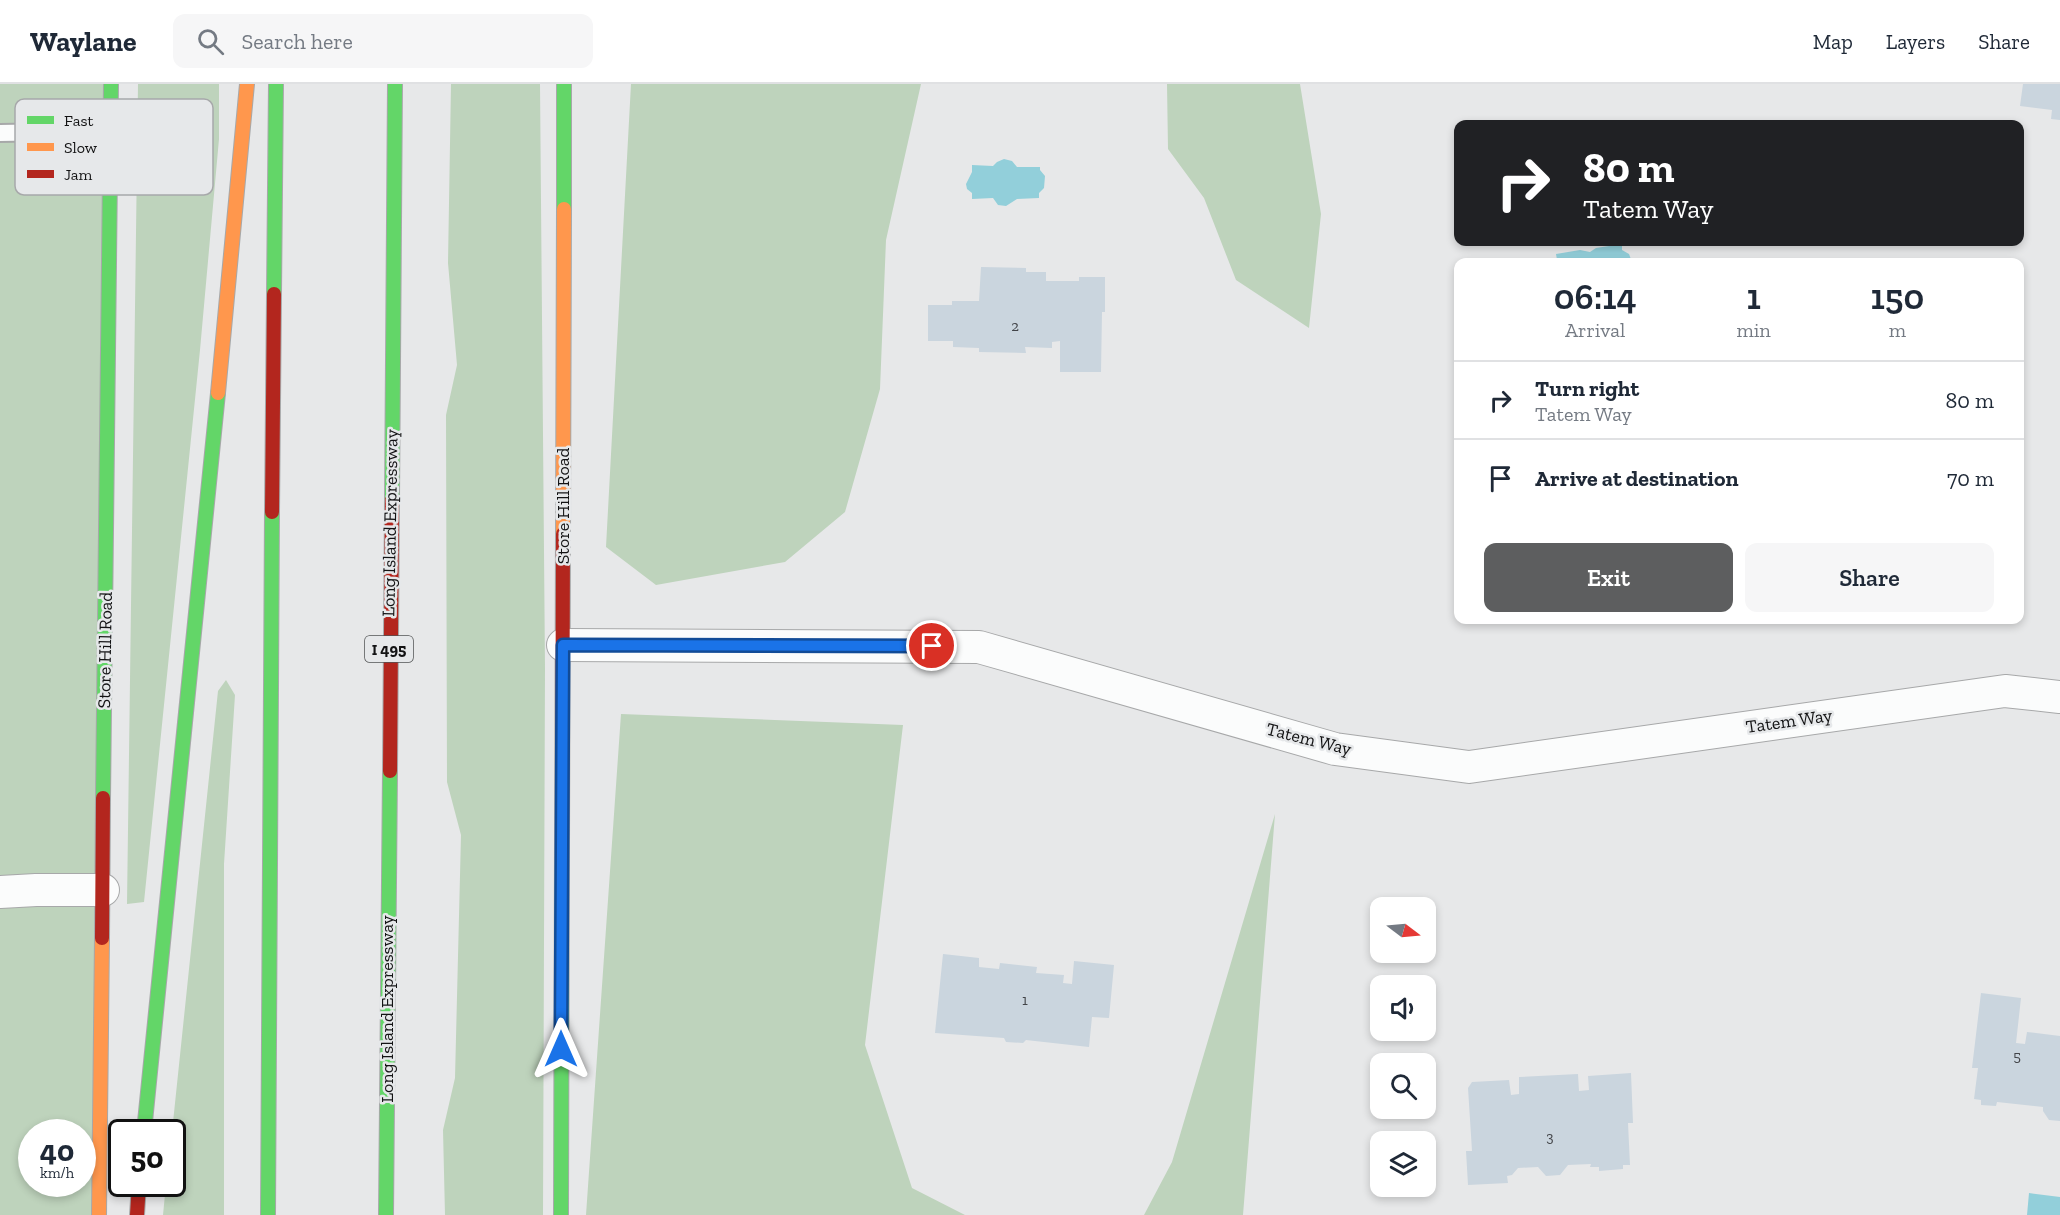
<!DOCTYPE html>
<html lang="en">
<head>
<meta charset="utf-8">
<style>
  body { margin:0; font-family:"Zilla Slab",serif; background:#f6f6f7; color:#1f2937; height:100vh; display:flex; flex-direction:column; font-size:22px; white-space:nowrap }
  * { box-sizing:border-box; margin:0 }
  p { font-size:20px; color:#747a83 }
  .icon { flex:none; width:33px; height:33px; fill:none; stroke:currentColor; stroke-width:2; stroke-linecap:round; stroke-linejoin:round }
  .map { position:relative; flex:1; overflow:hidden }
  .panel { position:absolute; left:1454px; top:174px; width:570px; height:366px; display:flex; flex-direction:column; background:#fff; border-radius:12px; box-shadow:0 3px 9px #0003 }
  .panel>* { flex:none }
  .top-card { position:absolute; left:1454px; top:36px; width:570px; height:126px; border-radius:12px; box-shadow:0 3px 9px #0003; background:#202124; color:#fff; overflow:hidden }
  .needle { width:39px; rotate:106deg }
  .fabs { position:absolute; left:1370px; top:813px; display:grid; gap:12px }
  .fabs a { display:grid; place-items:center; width:66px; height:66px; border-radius:12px; background:#fff; box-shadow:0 3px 9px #0003; font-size:30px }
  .speed { position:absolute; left:18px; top:1035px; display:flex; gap:12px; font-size:30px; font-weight:700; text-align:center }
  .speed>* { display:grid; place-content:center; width:78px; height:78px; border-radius:50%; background:#fff; box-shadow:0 3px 9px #0003; line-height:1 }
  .speed small { font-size:15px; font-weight:400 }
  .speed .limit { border:3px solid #111; border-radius:9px; background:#fff; color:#111 }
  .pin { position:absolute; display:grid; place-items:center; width:51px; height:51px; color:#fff; margin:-26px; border:3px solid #fff; border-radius:50%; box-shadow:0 2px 6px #0007 }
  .me { position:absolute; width:66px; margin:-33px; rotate:0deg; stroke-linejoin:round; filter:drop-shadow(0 0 4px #0008) }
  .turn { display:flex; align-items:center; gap:21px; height:126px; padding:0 30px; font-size:27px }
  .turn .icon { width:78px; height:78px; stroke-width:2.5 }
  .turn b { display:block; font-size:42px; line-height:51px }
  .eta { display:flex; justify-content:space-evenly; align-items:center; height:102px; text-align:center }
  .eta b { font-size:36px; font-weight:600; line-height:42px }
  .button { display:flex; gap:12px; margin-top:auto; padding:12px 30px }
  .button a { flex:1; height:69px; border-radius:12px; background:#5d5e5f; color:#fff; font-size:24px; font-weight:600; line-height:69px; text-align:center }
  .button a+a { background:#f6f6f7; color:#1f2937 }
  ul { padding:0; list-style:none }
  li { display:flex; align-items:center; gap:18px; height:78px; padding:0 30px; border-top:2px solid #e0e1e3 }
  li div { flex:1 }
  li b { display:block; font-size:22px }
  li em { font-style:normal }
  header { display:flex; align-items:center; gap:36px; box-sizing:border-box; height:84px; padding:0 30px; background:#fff; border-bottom:2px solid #e0e1e3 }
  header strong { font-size:28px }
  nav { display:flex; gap:33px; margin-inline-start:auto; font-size:21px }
  .search { width:420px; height:54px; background:#f6f6f7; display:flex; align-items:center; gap:15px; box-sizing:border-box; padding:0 21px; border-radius:12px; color:#747a83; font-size:22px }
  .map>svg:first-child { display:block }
</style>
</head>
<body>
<header>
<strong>Waylane</strong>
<div class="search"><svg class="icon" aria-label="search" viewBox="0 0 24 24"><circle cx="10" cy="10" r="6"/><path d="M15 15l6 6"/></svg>Search here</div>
<nav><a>Map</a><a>Layers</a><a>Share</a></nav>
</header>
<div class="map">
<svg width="2060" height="1131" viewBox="0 0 2060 1131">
  <rect width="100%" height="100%" fill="#e7e8e9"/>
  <path fill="#bed3bc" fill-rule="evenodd" d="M 0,0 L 111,0 L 99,1131 L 0,1131 ZM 32,1048 L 82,1048 L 82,1100 L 32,1100 Z
    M 138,0 L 219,0 L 219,55 L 200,266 L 144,818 L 127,820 Z
    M 451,0 L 540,0 L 545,584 L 543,1131 L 445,1131 L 443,1046 L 455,994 L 461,751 L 447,698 L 446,331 L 457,281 L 448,179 Z
    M 631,0 L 921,0 L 886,156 L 880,305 L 845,428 L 785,478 L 656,501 L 606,463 Z
    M 1167,0 L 1300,0 L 1321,130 L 1309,244 L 1236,196 L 1204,114 L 1168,65 Z
    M 226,596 L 235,611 L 224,780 L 224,1131 L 163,1131 L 166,1100 L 172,1100 L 172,1048 L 218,607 Z
    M 621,630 L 903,641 L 865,961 L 912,1104 L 965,1131 L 586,1131 Z
    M 1275,730 L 1243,1131 L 1144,1131 L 1172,1078 Z"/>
  <path fill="#92cfda" d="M 1004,75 L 1012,77 L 1017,83 L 1040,83 L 1040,86 L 1045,92 L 1044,104 L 1039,109 L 1039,114 L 1017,115 L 1006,122 L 998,121 L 993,114 L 972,115 L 972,109 L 967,105 L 966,100 L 972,88 L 972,81 L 993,82 L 997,78 Z
    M 1622,160 L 1622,166 L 1629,170 L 1632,178 L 1553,178 L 1557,176 L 1556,170 L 1580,166 L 1590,168 L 1596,164 Z
    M 2029,1109 L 2060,1113 L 2060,1131 L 2027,1131 Z"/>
  <path fill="#cad5de" d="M 2023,0 L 2060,0 L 2060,36 L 2051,35 L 2052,26 L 2020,22 Z
    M 981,183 L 1026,184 L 1026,188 L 1046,188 L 1046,197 L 1079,197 L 1079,193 L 1105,193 L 1105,228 L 1102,228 L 1101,288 L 1060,288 L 1060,257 L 1052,258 L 1052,264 L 1025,263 L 1026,269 L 979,268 L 979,264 L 953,263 L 953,257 L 928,257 L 928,221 L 952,221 L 952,217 L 979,217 Z
    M 943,870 L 979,874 L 979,883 L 999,885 L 1000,879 L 1037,883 L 1036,889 L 1064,891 L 1063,899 L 1072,900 L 1074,877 L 1114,881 L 1109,934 L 1092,933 L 1089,963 L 1026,956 L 1023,959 L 1006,958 L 1004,954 L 935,949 Z
    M 1981,909 L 2021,914 L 2016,959 L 2025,960 L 2027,948 L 2060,952 L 2060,1037 L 2049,1036 L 2043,1027 L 2043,1023 L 1997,1018 L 1996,1022 L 1981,1021 L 1981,1016 L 1974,1015 L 1978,984 L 1972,984 Z
    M 1631,989 L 1633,1039 L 1628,1039 L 1630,1081 L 1623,1081 L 1623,1085 L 1599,1087 L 1599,1083 L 1590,1083 L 1591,1080 L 1568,1081 L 1560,1091 L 1546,1092 L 1538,1083 L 1518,1084 L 1512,1091 L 1507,1092 L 1508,1099 L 1468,1101 L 1466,1067 L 1472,1067 L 1468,1004 L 1472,998 L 1509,996 L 1511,1011 L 1519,1010 L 1519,993 L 1578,990 L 1579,1007 L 1589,1006 L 1588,992 Z"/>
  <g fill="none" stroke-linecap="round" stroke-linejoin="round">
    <defs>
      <path id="lane" d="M 0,49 L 110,47"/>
      <path id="street" d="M 563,561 L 979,563 L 1335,665 L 1469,683 L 2005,607 L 2060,613
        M 0,808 L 36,806 L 103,806"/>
      <path id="fast" d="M 564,125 L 564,0
        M 274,210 L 276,0
        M 392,416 L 395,0
        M 103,714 L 111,0
        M 144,1048 L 218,309
        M 268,1131 L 272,428
        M 386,1131 L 390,687
        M 561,1131 L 562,761"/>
      <path id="slow" d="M 218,309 L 247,0
        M 563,450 L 564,125
        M 99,1131 L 102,854"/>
      <path id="jam" d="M 272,428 L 274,210
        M 390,687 L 392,416
        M 562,761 L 563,450
        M 102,854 L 103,714
        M 137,1131 L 139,1100"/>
    </defs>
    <use href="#lane" stroke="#a7a8a9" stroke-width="20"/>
    <use href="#street" stroke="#a7a8a9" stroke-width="34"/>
    <use href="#fast" stroke="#a7a8a9" stroke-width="16"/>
    <use href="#slow" stroke="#a7a8a9" stroke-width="16"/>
    <use href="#jam" stroke="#a7a8a9" stroke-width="16"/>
    <use href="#lane" stroke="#fbfcfc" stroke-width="16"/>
    <use href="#street" stroke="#fbfcfc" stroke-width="32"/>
    <use href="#fast" stroke="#63d668" stroke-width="14"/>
    <use href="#slow" stroke="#ff974d" stroke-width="14"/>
    <use href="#jam" stroke="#b3261e" stroke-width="14"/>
  </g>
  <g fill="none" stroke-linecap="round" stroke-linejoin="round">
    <defs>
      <path id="route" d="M 561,965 L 563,561 L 932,562"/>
    </defs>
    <use href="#route" stroke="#114b97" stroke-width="15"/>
    <use href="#route" stroke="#1a73e8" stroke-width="10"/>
  </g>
  <g text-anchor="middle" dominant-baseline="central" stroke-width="5" stroke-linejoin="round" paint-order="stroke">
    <g font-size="15" fill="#424448">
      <text x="1015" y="242">2</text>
      <text x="1025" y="916">1</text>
      <text x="2017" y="972">5</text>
      <text x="1550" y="1053">3</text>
    </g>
    <rect fill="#e6e8ea" stroke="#525354" stroke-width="1.5" x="365" y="552" width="48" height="26" rx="4.5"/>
    <g font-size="16" font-weight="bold" fill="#131314">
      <text x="389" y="565">I 495</text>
    </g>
    <g font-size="18" fill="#131314" stroke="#e6e8ea">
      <text transform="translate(563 422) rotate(-90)">Store Hill Road</text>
      <text transform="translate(390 439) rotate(-89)">Long Island Expressway</text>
      <text transform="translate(105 566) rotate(-89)">Store Hill Road</text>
      <text transform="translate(1789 637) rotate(-8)">Tatem Way</text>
      <text transform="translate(1309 655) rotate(14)">Tatem Way</text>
      <text transform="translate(387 925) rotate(-90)">Long Island Expressway</text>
    </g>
  </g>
  <rect x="15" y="15" width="198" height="96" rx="9" fill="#e6e8ea" stroke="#a7a8aa" stroke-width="1.5"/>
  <rect x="27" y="32" width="27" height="8" fill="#63d668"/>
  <rect x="27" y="59" width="27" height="8" fill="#ff974d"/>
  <rect x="27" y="86" width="27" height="8" fill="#b3261e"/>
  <g font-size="16" fill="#131314">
    <text x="64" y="42">Fast</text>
    <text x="64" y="69">Slow</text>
    <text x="64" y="96">Jam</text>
  </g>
</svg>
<div class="fabs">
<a><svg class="needle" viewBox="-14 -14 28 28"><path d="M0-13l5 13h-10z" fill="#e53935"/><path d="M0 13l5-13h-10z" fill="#747a83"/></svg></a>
<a><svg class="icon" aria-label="sound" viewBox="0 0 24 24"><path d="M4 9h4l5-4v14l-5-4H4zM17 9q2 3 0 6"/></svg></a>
<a><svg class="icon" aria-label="search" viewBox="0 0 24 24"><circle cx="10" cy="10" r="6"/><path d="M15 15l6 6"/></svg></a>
<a><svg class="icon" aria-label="layers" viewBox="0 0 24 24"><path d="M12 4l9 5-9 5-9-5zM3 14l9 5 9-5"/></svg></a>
</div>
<div class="speed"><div>40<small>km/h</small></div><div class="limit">50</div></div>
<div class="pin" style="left:932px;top:562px;background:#d93025"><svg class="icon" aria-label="arrive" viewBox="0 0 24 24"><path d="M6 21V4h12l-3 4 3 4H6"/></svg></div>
<svg class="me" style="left:561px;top:965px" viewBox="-20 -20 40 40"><path d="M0-17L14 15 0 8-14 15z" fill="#1a73e8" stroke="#fff" stroke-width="4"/></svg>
<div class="top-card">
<div class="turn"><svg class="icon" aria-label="right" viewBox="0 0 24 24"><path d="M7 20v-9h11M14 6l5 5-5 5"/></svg><div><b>80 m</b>Tatem Way</div></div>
</div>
<section class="panel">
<div class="eta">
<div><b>06:14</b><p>Arrival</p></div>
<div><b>1</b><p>min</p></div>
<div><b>150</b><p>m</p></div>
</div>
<ul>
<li><svg class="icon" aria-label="right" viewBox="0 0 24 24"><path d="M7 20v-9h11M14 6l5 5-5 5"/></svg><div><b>Turn right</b><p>Tatem Way</p></div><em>80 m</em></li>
<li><svg class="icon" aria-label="arrive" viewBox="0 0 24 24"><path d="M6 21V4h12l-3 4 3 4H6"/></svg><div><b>Arrive at destination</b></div><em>70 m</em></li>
</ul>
<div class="button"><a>Exit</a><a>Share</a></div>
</section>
</div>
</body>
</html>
